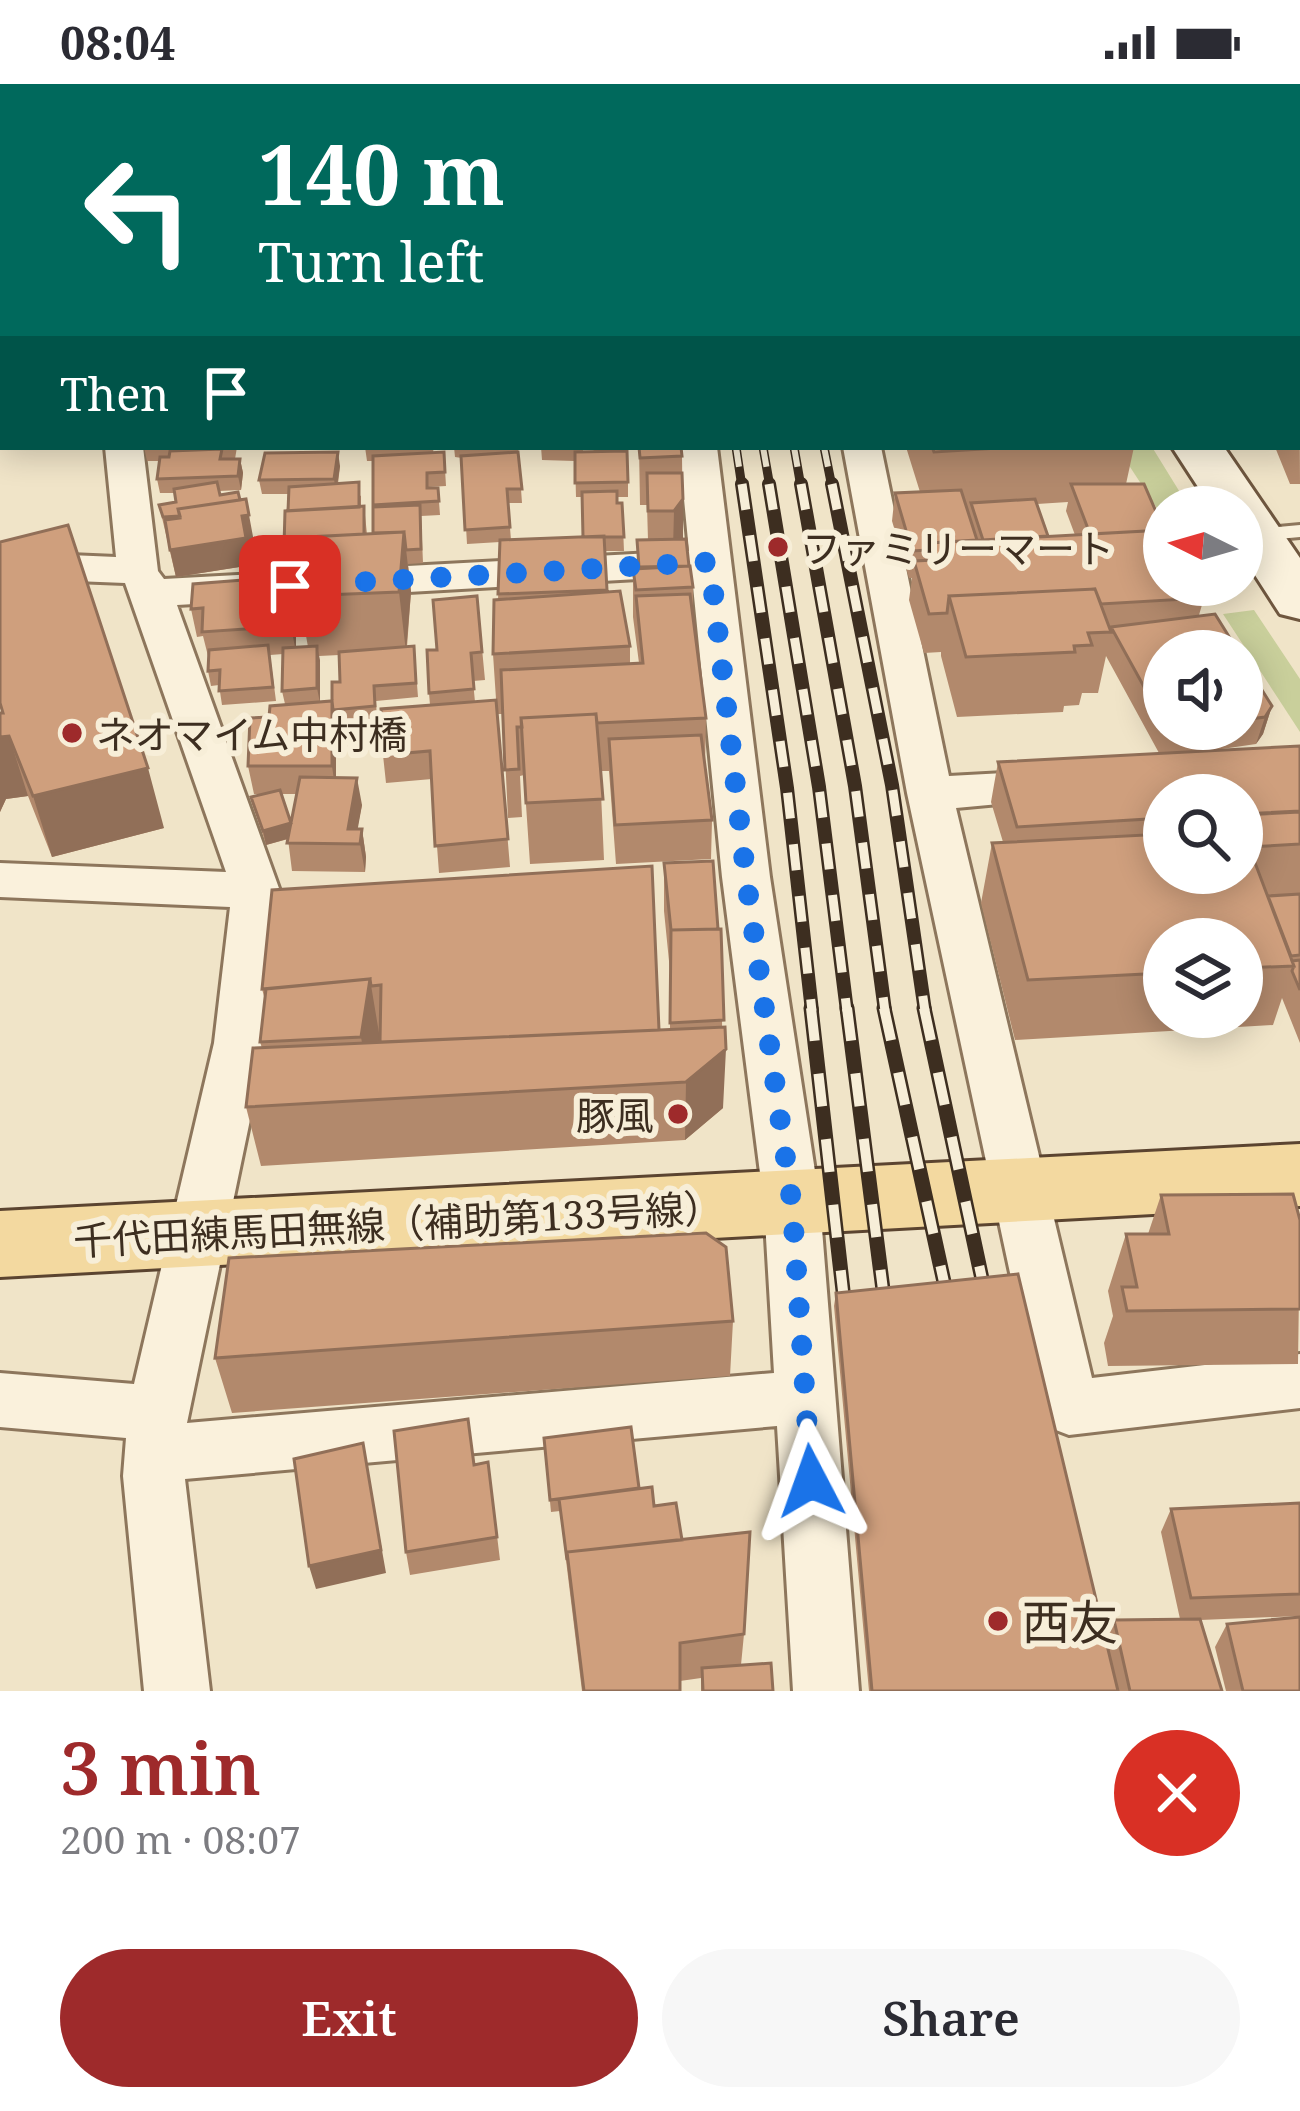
<!DOCTYPE html>
<html lang="en">
<head>
<meta charset="utf-8">
<style>
  body { margin:0; font-family:"Noto Serif","Noto Sans JP",serif; background:#f7f7f7; color:#2b2b33; height:100vh; display:flex; flex-direction:column; font-size:45px; white-space:nowrap }
  * { box-sizing:border-box; margin:0 }
  p { font-size:39px; color:#7c7c81 }
  .icon { flex:none; width:66px; height:66px; fill:none; stroke:currentColor; stroke-width:2; stroke-linecap:round; stroke-linejoin:round }
  .map { position:relative; height:1607px; overflow:hidden }
  .panel { display:flex; flex-direction:column; background:#fff; flex:1 }
  .panel>* { flex:none }
  .guide { position:absolute; left:0px; top:0px; width:1302px; height:366px; box-shadow:0 6px 30px #0003; background:#00695c; color:#fff; overflow:hidden }
  .needle { width:78px; rotate:275deg }
  .buttons { position:absolute; left:1143px; top:402px; display:grid; gap:24px }
  .buttons a { display:grid; place-items:center; width:120px; height:120px; border-radius:50%; background:#fff; box-shadow:0 6px 30px #0003; font-size:60px }
  .pin { position:absolute; display:grid; place-items:center; width:102px; height:102px; color:#fff; margin:-51px; border-radius:24px; box-shadow:0 6px 18px #0006 }
  .me { position:absolute; width:132px; margin:-66px; rotate:356deg; stroke-linejoin:round; filter:drop-shadow(0 0 9px #0008) }
  .turn { display:flex; align-items:center; gap:42px; height:252px; padding:0 60px; font-size:54px }
  .turn .icon { width:156px; height:156px; stroke-width:2.5 }
  .turn b { display:block; font-size:84px; line-height:102px }
  .then { display:flex; align-items:center; height:114px; padding:0 60px; background:#0003; gap:24px; font-size:45px }
  .round { display:grid; place-items:center; flex:none; width:126px; height:126px; border-radius:63px; background:#f7f7f7 }
  .summary { display:flex; align-items:center; justify-content:space-between; height:204px; padding:0 60px }
  h1 { font-size:72px; font-weight:600; line-height:90px; color:#9e2a2b }
  .button { display:flex; gap:24px; margin-top:auto; padding:24px 60px }
  .button a { flex:1; height:138px; border-radius:72px; background:#9e2a2b; color:#fff; font-size:48px; font-weight:600; line-height:138px; text-align:center }
  .button a+a { background:#f7f7f7; color:#2b2b33 }
  .status { display:flex; justify-content:space-between; align-items:center; height:84px; padding:0 60px; background:#fff; direction:ltr }
  .status svg { height:33px; fill:currentColor }
  .map>svg:first-child { display:block }
</style>
</head>
<body>
<div class="status"><b>08:04</b><svg viewBox="0 0 49 12"><path d="M0 12V9h3v3zM5 12V6h3v6zM10 12V3h3v9zM15 12V0h3v12zM26 1h20v11H26zM47 4h2v5h-2z"/></svg></div>
<div class="map">
<svg width="1300" height="1607" viewBox="0 0 1300 1607">
  <rect width="100%" height="100%" fill="#f0e4c8"/>
  <path fill="#c9cf9b" d="M 1117,363 L 1152,363 L 1189,423 L 1164,423 L 1164,435 Z
    M 1254,526 L 1300,595 L 1300,648 L 1223,530 Z"/>
  <g fill="none" stroke-linecap="round" stroke-linejoin="round">
    <defs>
      <path id="service" d="M 0,214 L 3,215 L 3,225 L 0,224 Z
        M 1300,441 L 1300,453 L 1257,457 L 1247,451 L 1257,445 Z"/>
      <path id="minor" d="M 254,0 L 284,0 L 252,3 Z
        M 643,0 L 673,0 L 674,3 L 644,3 Z
        M 767,0 L 797,0 L 798,3 L 768,3 Z
        M 1299,96 L 1300,96 L 1300,116 L 1299,116 Z
        M 105,363 L 143,363 L 158,487 L 164,495 L 689,467 L 679,363 L 717,363 L 770,793 L 820,1120 L 859,1607 L 793,1607 L 777,1342 L 185,1395 L 210,1607 L 144,1607 L 123,1392 L 126,1354 L 0,1343 L 0,1289 L 134,1300 L 214,959 L 230,823 L 0,813 L 0,779 L 226,788 L 125,499 L 0,494 L 0,468 L 116,473 ZM 692,492 L 722,793 L 764,1120 L 774,1289 L 187,1339 L 266,959 L 280,807 L 177,521 Z
        M 843,363 L 881,363 L 949,692 L 1057,686 L 1073,691 L 1080,702 L 1073,713 L 956,724 L 1092,1294 L 1300,1270 L 1300,1324 L 1069,1351 L 1048,1343 L 1039,1324 L 907,709 Z"/>
      <path id="secondary" d="M 990,0 L 1032,0 L 1032,3 L 990,3 Z
        M 1172,363 L 1224,363 L 1300,474 L 1300,535 L 1280,530 L 1242,471 L 1242,423 L 1211,423 Z"/>
      <path id="primary" d="M 1300,1060 L 1300,1122 L 0,1193 L 0,1127 Z"/>
    </defs>
    <use href="#service" stroke="#8d765c" stroke-width="6"/>
    <use href="#minor" stroke="#8d765c" stroke-width="6"/>
    <use href="#secondary" stroke="#6f573f" stroke-width="6"/>
    <use href="#primary" stroke="#5b4430" stroke-width="6"/>
    <use href="#service" fill="#faf1dc" fill-rule="evenodd"/>
    <use href="#minor" fill="#faf1dc" fill-rule="evenodd"/>
    <use href="#secondary" fill="#faf1dc" fill-rule="evenodd"/>
    <use href="#primary" fill="#f3d9a0" fill-rule="evenodd"/>
    <defs>
      <path id="rail-far2" d="M 736,363 L 742,403
        M 763,363 L 770,403
        M 794,363 L 801,403
        M 824,363 L 832,403"/>
      <path id="rail-far1" d="M 742,400 L 787,704 L 812,927
        M 769,400 L 819,703 L 847,927
        M 801,400 L 855,702 L 885,927
        M 832,400 L 892,701 L 925,927"/>
      <path id="rail" d="M 811,924 L 847,1242
        M 847,924 L 887,1237
        M 884,924 L 951,1230
        M 924,924 L 988,1223"/>
    </defs>
    <use href="#rail-far2" stroke="#3d2e20" stroke-width="9"/>
    <use href="#rail-far1" stroke="#3d2e20" stroke-width="14"/>
    <use href="#rail" stroke="#3d2e20" stroke-width="15"/>
    <use href="#rail-far2" stroke="#f7eed8" stroke-width="6" stroke-dasharray="20" stroke-linecap="butt"/>
    <use href="#rail-far1" stroke="#f7eed8" stroke-width="9" stroke-dasharray="26" stroke-linecap="butt"/>
    <use href="#rail" stroke="#f7eed8" stroke-width="10" stroke-dasharray="33" stroke-linecap="butt"/>
  </g>
  <path fill="#b2896c" fill-rule="evenodd" d="M 0,0 L 245,0 L 245,3 L 3,3 L 3,86 L 0,86 Z
    M 276,0 L 336,0 L 335,3 L 276,3 Z
    M 804,0 L 940,0 L 940,3 L 804,3 Z
    M 1064,0 L 1185,0 L 1186,3 L 1064,3 Z
    M 1208,0 L 1300,0 L 1300,65 L 1299,3 L 1209,3 Z
    M 3,104 L 3,211 L 0,211 L 0,107 Z
    M 1299,238 L 1300,400 L 1290,400 L 1275,363 L 1299,363 Z
    M 144,363 L 194,363 L 193,366 L 201,366 L 200,363 L 237,363 L 235,375 L 240,375 L 243,389 L 241,406 L 219,407 L 220,411 L 254,458 L 248,459 L 252,481 L 176,493 L 159,421 L 176,418 L 175,409 L 160,409 L 157,395 L 160,377 L 147,377 Z
    M 365,363 L 434,363 L 433,368 L 444,368 L 446,402 L 428,403 L 438,404 L 440,431 L 421,432 L 423,479 L 408,480 L 411,508 L 407,563 L 414,562 L 418,613 L 376,617 L 377,637 L 335,640 L 336,693 L 362,721 L 357,745 L 362,745 L 366,773 L 365,788 L 292,787 L 288,755 L 266,761 L 251,713 L 263,710 L 254,710 L 248,682 L 269,633 L 285,620 L 282,607 L 283,570 L 270,571 L 276,617 L 222,621 L 219,601 L 211,602 L 208,587 L 209,576 L 203,552 L 197,553 L 191,525 L 291,518 L 296,546 L 296,563 L 308,563 L 299,512 L 303,488 L 288,489 L 284,462 L 288,410 L 262,410 L 259,396 L 340,382 L 338,400 L 361,412 L 361,423 L 364,422 L 367,450 L 373,449 L 373,377 L 367,377 ZM 339,571 L 340,598 L 332,617 L 320,618 L 319,572 ZM 281,710 L 297,710 L 291,739 Z
    M 454,363 L 518,363 L 522,419 L 508,419 L 511,456 L 583,453 L 582,413 L 576,413 L 575,377 L 542,376 L 541,363 L 583,363 L 583,368 L 594,368 L 593,363 L 628,363 L 628,413 L 617,413 L 617,419 L 622,419 L 624,467 L 605,467 L 607,508 L 630,562 L 630,580 L 639,579 L 633,533 L 633,485 L 637,485 L 637,456 L 648,456 L 647,421 L 640,421 L 639,363 L 682,372 L 683,454 L 693,503 L 693,530 L 706,634 L 705,682 L 712,736 L 711,775 L 616,780 L 609,687 L 600,687 L 604,776 L 530,780 L 524,691 L 520,692 L 522,733 L 508,734 L 503,630 L 497,630 L 493,570 L 498,516 L 500,458 L 467,460 L 462,374 L 455,373 Z
    M 906,363 L 1134,363 L 1126,400 L 1164,445 L 1204,514 L 1199,531 L 1164,567 L 1164,645 L 1242,645 L 1242,574 L 1272,622 L 1263,650 L 1256,660 L 1208,667 L 1300,662 L 1300,959 L 1282,914 L 1273,941 L 1015,956 L 981,819 L 992,759 L 1003,758 L 991,718 L 998,678 L 1159,669 L 1106,572 L 1098,609 L 1082,609 L 1079,621 L 1064,622 L 1063,628 L 957,633 L 941,572 L 941,568 L 924,569 L 909,516 L 912,494 L 909,494 L 892,437 L 895,409 L 920,408 ZM 1068,418 L 1066,427 L 1075,451 L 1048,452 L 1037,420 ZM 1164,711 L 1242,711 L 1242,789 L 1164,789 ZM 1164,855 L 1242,855 L 1242,933 L 1164,933 Z
    M 477,512 L 485,596 L 473,597 L 475,618 L 496,616 L 510,783 L 439,789 L 432,695 L 386,699 L 383,671 L 430,621 L 429,609 Z
    M 0,629 L 164,744 L 52,773 L 28,712 L 6,715 L 0,728 Z
    M 664,779 L 718,845 L 721,845 L 723,1024 L 685,1056 L 261,1082 L 246,1023 L 262,964 L 260,958 L 265,916 L 262,905 L 272,806 L 659,946 L 670,945 L 670,887 L 664,827 Z
    M 1161,1111 L 1300,1136 L 1298,1280 L 1108,1282 L 1104,1259 L 1113,1232 L 1108,1207 L 1126,1150 L 1148,1150 Z
    M 836,1209 L 1106,1555 L 1114,1536 L 1180,1535 L 1161,1448 L 1171,1425 L 1300,1419 L 1300,1532 L 1200,1536 L 1222,1607 L 869,1607 L 834,1222 Z
    M 733,1237 L 730,1292 L 232,1329 L 215,1274 Z
    M 544,1354 L 654,1422 L 682,1456 L 744,1550 L 741,1581 L 773,1607 L 701,1607 L 701,1594 L 680,1597 L 680,1607 L 582,1607 L 560,1427 L 551,1428 Z
    M 488,1378 L 500,1476 L 410,1491 L 406,1468 L 475,1381 Z
    M 1227,1540 L 1300,1607 L 1226,1607 L 1215,1563 Z"/>
  <path fill="#916f58" d="M 20,0 L 57,0 L 58,3 L 18,3 Z
    M 338,368 L 340,382 L 336,409 L 334,395 Z
    M 240,375 L 243,389 L 241,406 L 238,392 Z
    M 683,415 L 683,454 L 673,465 L 674,427 Z
    M 249,431 L 254,458 L 248,459 L 252,481 L 176,493 L 170,466 L 242,432 Z
    M 404,448 L 411,508 L 406,568 L 399,508 Z
    M 291,518 L 296,546 L 296,569 L 291,542 Z
    M 317,562 L 320,576 L 320,619 L 317,604 Z
    M 332,617 L 336,645 L 336,710 L 332,682 Z
    M 1272,622 L 1263,650 L 1256,660 L 1265,633 Z
    M 9,652 L 28,712 L 6,715 L 0,728 L 0,653 Z
    M 148,684 L 164,744 L 52,773 L 33,712 Z
    M 357,694 L 362,721 L 355,760 L 348,745 Z
    M 291,739 L 294,753 L 266,761 L 263,747 Z
    M 362,745 L 366,773 L 365,788 L 360,760 Z
    M 370,895 L 380,955 L 371,1012 L 361,953 Z
    M 726,965 L 723,1024 L 685,1056 L 686,998 Z
    M 363,1359 L 386,1489 L 316,1505 L 309,1482 Z"/>
  <path fill="#cf9f7d" stroke="#916f58" stroke-width="3" d="M 0,0 L 20,0 L 18,2 L 21,3 L 3,3 L 3,41 L 0,43 Z
    M 94,0 L 221,0 L 220,3 L 90,3 Z
    M 349,0 L 389,0 L 388,3 L 348,3 Z
    M 466,0 L 639,0 L 639,3 L 466,3 Z
    M 865,0 L 940,1 L 940,3 L 865,3 Z
    M 1085,0 L 1185,0 L 1186,3 L 1108,3 L 1086,2 Z
    M 1222,0 L 1300,0 L 1300,29 L 1299,3 L 1222,3 Z
    M 3,104 L 3,158 L 0,157 L 0,107 Z
    M 639,363 L 681,363 L 682,372 L 640,374 Z
    M 932,363 L 1015,363 L 934,368 Z
    M 222,365 L 220,375 L 240,375 L 238,392 L 157,395 L 160,373 L 169,373 L 170,367 Z
    M 627,367 L 628,398 L 575,399 L 575,368 Z
    M 338,368 L 334,395 L 259,396 L 265,369 Z
    M 444,368 L 445,388 L 427,389 L 427,404 L 438,404 L 439,417 L 373,421 L 373,372 Z
    M 518,368 L 522,405 L 507,405 L 510,443 L 465,446 L 461,372 Z
    M 647,389 L 682,389 L 683,415 L 674,427 L 648,427 Z
    M 217,398 L 220,411 L 238,408 L 240,416 L 178,425 L 180,432 L 163,433 L 159,421 L 176,418 L 174,405 Z
    M 359,398 L 359,423 L 288,427 L 289,403 Z
    M 1071,400 L 1144,400 L 1164,446 L 1090,450 Z
    M 961,406 L 977,456 L 929,459 L 928,466 L 912,467 L 895,409 Z
    M 617,407 L 617,419 L 622,419 L 624,453 L 583,453 L 582,408 Z
    M 246,415 L 249,431 L 242,432 L 246,454 L 170,466 L 165,436 L 180,434 L 178,425 Z
    M 1035,415 L 1048,452 L 983,456 L 971,419 Z
    M 420,421 L 421,465 L 406,466 L 404,448 L 373,449 L 373,423 Z
    M 364,422 L 364,450 L 308,453 L 307,460 L 284,462 L 285,427 Z
    M 68,441 L 148,684 L 33,712 L 9,652 L 0,653 L 0,629 L 3,629 L 0,619 L 0,458 Z
    M 1164,446 L 1164,501 L 1198,501 L 1204,514 L 1101,520 L 1095,505 L 949,512 L 947,529 L 929,530 L 914,477 L 934,476 L 929,459 Z
    M 404,448 L 399,508 L 299,512 L 308,453 Z
    M 604,452 L 607,506 L 498,510 L 500,456 Z
    M 686,455 L 689,482 L 639,483 L 637,456 Z
    M 690,482 L 693,503 L 636,506 L 633,485 Z
    M 280,493 L 280,519 L 291,518 L 291,542 L 202,548 L 203,524 L 191,525 L 193,500 Z
    M 1095,505 L 1111,548 L 1088,549 L 1092,561 L 1074,562 L 1075,568 L 966,573 L 949,512 Z
    M 620,507 L 630,562 L 493,570 L 494,516 Z
    M 690,510 L 706,634 L 597,639 L 596,630 L 521,634 L 522,643 L 517,643 L 519,685 L 505,686 L 501,586 L 643,579 L 636,512 Z
    M 477,512 L 482,568 L 471,569 L 474,605 L 429,609 L 427,566 L 437,566 L 433,516 Z
    M 1215,530 L 1238,567 L 1164,567 L 1164,639 L 1111,543 Z
    M 268,561 L 273,603 L 219,607 L 220,586 L 208,587 L 209,566 Z
    M 317,562 L 317,604 L 282,607 L 283,564 Z
    M 414,562 L 416,599 L 374,602 L 375,622 L 333,626 L 332,617 L 332,626 L 332,598 L 340,598 L 339,568 Z
    M 1242,574 L 1272,622 L 1265,633 L 1242,636 Z
    M 496,616 L 508,755 L 435,762 L 430,667 L 383,671 L 381,625 Z
    M 332,617 L 332,682 L 248,682 L 250,634 L 269,633 L 270,622 Z
    M 596,630 L 603,715 L 526,719 L 521,634 Z
    M 701,651 L 712,736 L 615,741 L 609,655 Z
    M 1300,662 L 1300,727 L 1242,730 L 1242,711 L 1164,711 L 1164,734 L 1017,743 L 998,678 Z
    M 300,693 L 357,694 L 348,745 L 362,745 L 360,760 L 287,759 Z
    M 280,706 L 291,739 L 263,747 L 251,713 Z
    M 1300,728 L 1300,760 L 1249,763 L 1294,882 L 1242,884 L 1242,855 L 1164,855 L 1164,889 L 1028,896 L 992,759 L 1164,750 L 1164,789 L 1242,789 L 1242,731 Z
    M 713,777 L 718,845 L 671,846 L 664,779 Z
    M 652,782 L 659,946 L 380,958 L 381,901 L 371,902 L 370,895 L 262,905 L 272,806 Z
    M 1300,810 L 1300,871 L 1291,872 L 1268,812 Z
    M 721,845 L 724,936 L 670,939 L 671,846 Z
    M 1300,876 L 1300,906 L 1292,887 L 1294,882 L 1292,877 Z
    M 370,895 L 361,953 L 260,958 L 266,905 Z
    M 725,943 L 726,965 L 686,998 L 246,1023 L 253,964 Z
    M 1293,1110 L 1300,1136 L 1300,1225 L 1127,1227 L 1122,1203 L 1137,1203 L 1126,1150 L 1169,1150 L 1161,1111 Z
    M 706,1149 L 726,1163 L 733,1237 L 215,1274 L 229,1174 Z
    M 1018,1190 L 1118,1607 L 872,1607 L 836,1209 Z
    M 468,1335 L 474,1381 L 488,1378 L 497,1453 L 406,1468 L 394,1347 Z
    M 631,1343 L 639,1404 L 550,1416 L 544,1354 Z
    M 363,1359 L 381,1466 L 309,1482 L 294,1375 Z
    M 652,1403 L 654,1422 L 676,1419 L 682,1456 L 567,1468 L 567,1476 L 559,1415 Z
    M 1300,1419 L 1300,1510 L 1191,1514 L 1171,1425 Z
    M 750,1448 L 744,1550 L 680,1559 L 680,1607 L 584,1607 L 567,1468 Z
    M 1300,1533 L 1300,1607 L 1243,1607 L 1227,1540 Z
    M 1200,1535 L 1222,1607 L 1130,1607 L 1114,1536 Z
    M 771,1579 L 773,1607 L 703,1607 L 702,1584 Z"/>
  <g fill="none" stroke-linecap="round" stroke-linejoin="round">
    <path stroke="#1a73e8" stroke-width="21" stroke-dasharray="0 37.8" d="M 290,502 L 710,478 L 746,793 L 792,1120 L 811,1397"/>
  </g>
  <g fill="#9e2a2b" stroke="#f7eed8" stroke-width="4.5">
    <circle cx="778" cy="463" r="12"/>
    <circle cx="72" cy="649" r="12"/>
    <circle cx="678" cy="1030" r="12"/>
    <circle cx="998" cy="1537" r="12"/>
  </g>
  <g text-anchor="middle" dominant-baseline="central" stroke-width="12" stroke-linejoin="round" paint-order="stroke">
    <g font-size="39" fill="#3d2e20" stroke="#f7eed8" text-anchor="start">
      <text x="802" y="463">ファミリーマート</text>
      <text x="96" y="649">ネオマイム中村橋</text>
      <text x="654" y="1030" text-anchor="end">豚風</text>
    </g>
    <g font-size="39" fill="#3d2e20" stroke="#f7eed8">
      <text transform="translate(398 1139) rotate(-3)">千代田練馬田無線（補助第133号線）</text>
    </g>
    <g font-size="48" fill="#3d2e20" stroke="#f7eed8" text-anchor="start">
      <text x="1022" y="1537">西友</text>
    </g>
  </g>
</svg>
<div class="buttons">
<a><svg class="needle" viewBox="-14 -14 28 28"><path d="M0-13l5 13h-10z" fill="#e53935"/><path d="M0 13l5-13h-10z" fill="#7c7c81"/></svg></a>
<a><svg class="icon" aria-label="sound" viewBox="0 0 24 24"><path d="M4 9h4l5-4v14l-5-4H4zM17 9q2 3 0 6"/></svg></a>
<a><svg class="icon" aria-label="search" viewBox="0 0 24 24"><circle cx="10" cy="10" r="6"/><path d="M15 15l6 6"/></svg></a>
<a><svg class="icon" aria-label="layers" viewBox="0 0 24 24"><path d="M12 4l9 5-9 5-9-5zM3 14l9 5 9-5"/></svg></a>
</div>
<div class="pin" style="left:290px;top:502px;background:#d93025"><svg class="icon" aria-label="arrive" viewBox="0 0 24 24"><path d="M6 21V4h12l-3 4 3 4H6"/></svg></div>
<svg class="me" style="left:811px;top:1397px" viewBox="-20 -20 40 40"><path d="M0-17L14 15 0 8-14 15z" fill="#1a73e8" stroke="#fff" stroke-width="4"/></svg>
<div class="guide">
<div class="turn"><svg class="icon" aria-label="left" viewBox="0 0 24 24"><path d="M17 20v-9H6M10 6l-5 5 5 5"/></svg><div><b>140 m</b>Turn left</div></div>
<div class="then">Then<svg class="icon" aria-label="arrive" viewBox="0 0 24 24"><path d="M6 21V4h12l-3 4 3 4H6"/></svg></div>
</div>
</div>
<section class="panel">
<div class="summary"><div><h1>3 min</h1><p>200 m · 08:07</p></div><a class="round" style="background:#d93025;color:#fff"><svg class="icon" aria-label="close" viewBox="0 0 24 24"><path d="M6 6l12 12M18 6L6 18"/></svg></a></div>
<div class="button"><a>Exit</a><a>Share</a></div>
</section>
</body>
</html>
